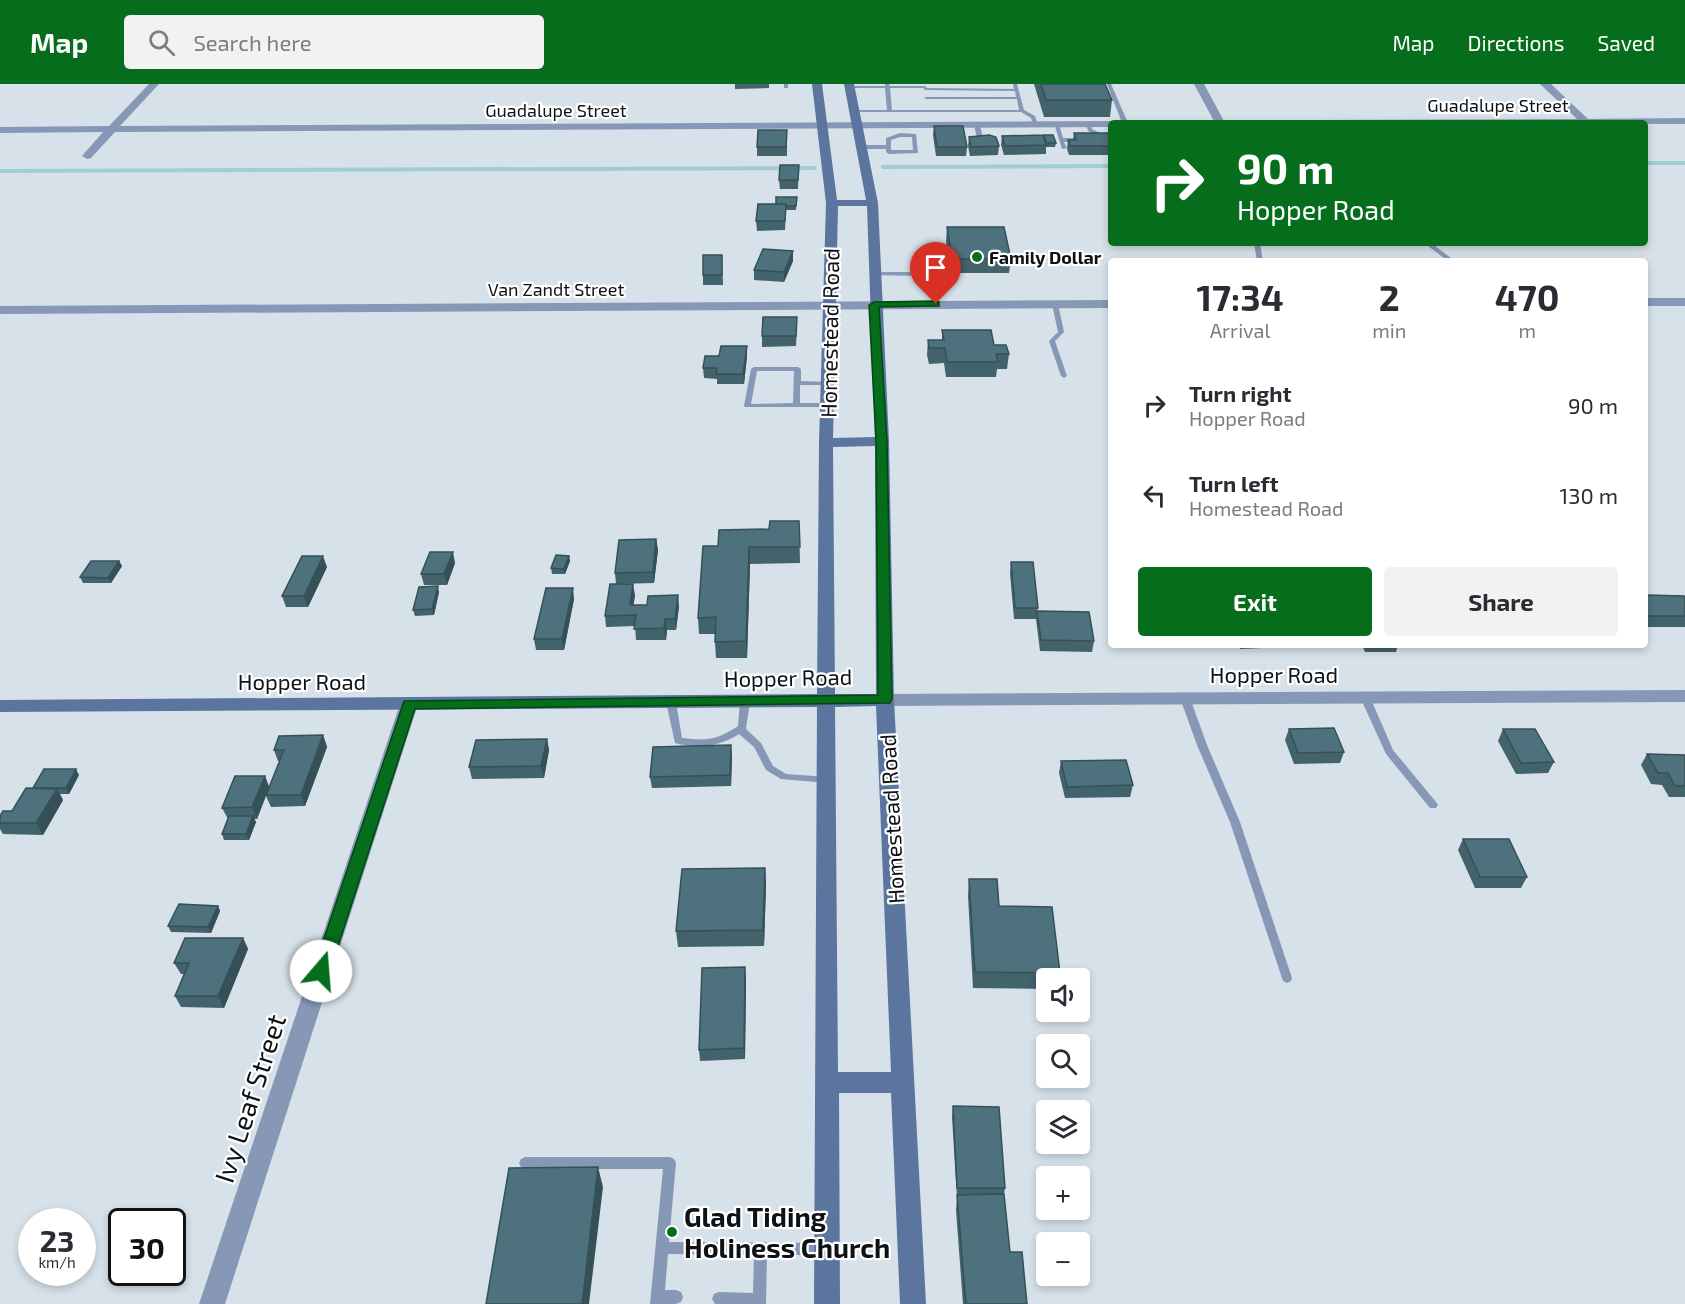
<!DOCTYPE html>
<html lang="en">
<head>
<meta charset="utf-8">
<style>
  body { margin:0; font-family:"Exo 2",sans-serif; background:#f2f2f3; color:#2b2b33; height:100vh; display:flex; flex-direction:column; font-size:22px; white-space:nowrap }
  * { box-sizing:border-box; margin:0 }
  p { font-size:20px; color:#7c7c81 }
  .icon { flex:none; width:33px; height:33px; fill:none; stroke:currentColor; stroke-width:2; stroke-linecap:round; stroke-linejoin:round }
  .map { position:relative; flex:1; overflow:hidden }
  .panel { position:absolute; left:1108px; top:174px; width:540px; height:390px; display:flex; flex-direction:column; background:#fff; border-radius:6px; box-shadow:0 3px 9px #0003 }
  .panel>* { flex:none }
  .hud { position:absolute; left:1108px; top:36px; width:540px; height:126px; border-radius:6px; box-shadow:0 3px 9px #0003; background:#056d1c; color:#fff; overflow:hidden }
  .controls { position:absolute; left:1036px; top:884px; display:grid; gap:12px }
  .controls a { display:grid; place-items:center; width:54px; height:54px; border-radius:6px; background:#fff; box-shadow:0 3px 9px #0003; font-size:30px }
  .speed { position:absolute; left:18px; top:1124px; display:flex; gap:12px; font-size:30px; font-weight:700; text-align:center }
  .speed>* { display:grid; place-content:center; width:78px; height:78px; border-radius:50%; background:#fff; box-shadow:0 3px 9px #0003; line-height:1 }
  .speed small { font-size:15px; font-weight:400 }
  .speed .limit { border:3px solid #111; border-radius:9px; background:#fff; color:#111 }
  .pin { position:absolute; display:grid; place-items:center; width:51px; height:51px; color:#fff; margin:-62px -26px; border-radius:50% 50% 50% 0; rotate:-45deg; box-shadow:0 0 6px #0007 }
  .pin .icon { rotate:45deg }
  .me { position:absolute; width:66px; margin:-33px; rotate:18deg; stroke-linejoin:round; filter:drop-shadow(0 0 4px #0008) }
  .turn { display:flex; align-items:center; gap:21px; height:126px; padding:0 30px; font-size:27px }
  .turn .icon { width:78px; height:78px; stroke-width:2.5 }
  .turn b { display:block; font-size:42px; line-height:51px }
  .eta { display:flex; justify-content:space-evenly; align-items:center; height:102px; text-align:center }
  .eta b { font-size:36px; font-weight:700; line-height:42px }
  .action { display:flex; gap:12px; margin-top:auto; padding:12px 30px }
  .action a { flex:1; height:69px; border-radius:6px; background:#056d1c; color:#fff; font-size:24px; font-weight:700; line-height:69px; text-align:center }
  .action a+a { background:#f2f2f3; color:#2b2b33 }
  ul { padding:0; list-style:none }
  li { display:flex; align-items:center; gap:18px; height:90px; padding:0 30px }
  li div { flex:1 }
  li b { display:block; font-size:22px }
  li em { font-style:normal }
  header { display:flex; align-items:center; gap:36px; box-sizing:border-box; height:84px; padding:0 30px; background:#056d1c; color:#fff }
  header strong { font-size:28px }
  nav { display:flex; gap:33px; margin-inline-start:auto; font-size:21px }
  .search { width:420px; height:54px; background:#f2f2f3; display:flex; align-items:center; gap:15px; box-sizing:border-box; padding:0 21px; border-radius:6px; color:#7c7c81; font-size:22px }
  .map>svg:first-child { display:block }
</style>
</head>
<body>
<header>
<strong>Map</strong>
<div class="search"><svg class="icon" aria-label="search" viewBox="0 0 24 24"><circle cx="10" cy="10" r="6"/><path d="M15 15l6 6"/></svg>Search here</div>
<nav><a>Map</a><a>Directions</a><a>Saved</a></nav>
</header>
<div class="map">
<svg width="1685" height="1220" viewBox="0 0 1685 1220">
  <rect width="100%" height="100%" fill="#d6e1e9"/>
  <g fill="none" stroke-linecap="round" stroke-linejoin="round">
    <path stroke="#a1cdd0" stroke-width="4" d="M 1646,79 L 1685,79
      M 883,83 L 1112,82
      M 0,87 L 815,84"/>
    <path fill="#8698b5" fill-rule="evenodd" d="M 784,0 L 788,0 L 788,4 L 784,4 Z
      M 885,0 L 889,0 L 890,2 L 925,2 L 927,4 L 1014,5 L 1013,0 L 1017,0 L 1024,26 L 1035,32 L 1038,41 L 1033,42 L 1031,34 L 1021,28 L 852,28 L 852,27 L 854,26 L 887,26 L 885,4 L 848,4 L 848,2 L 885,2 ZM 890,4 L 923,4 L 925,6 L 1015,7 L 1016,13 L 926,13 L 924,14 L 926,15 L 1017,15 L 1019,26 L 892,26 Z
      M 1107,0 L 1111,0 L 1128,39 L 1122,39 Z
      M 977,39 L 980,41 L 984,59 L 981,61 L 978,59 L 974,41 Z
      M 1054,39 L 1059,40 L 1063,54 L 1086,54 L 1089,56 L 1086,58 L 1064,58 L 1067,64 L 1062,65 Z
      M 1086,39 L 1090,39 L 1092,45 L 1102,50 L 1101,57 L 1097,57 L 1097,52 L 1088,47 Z
      M 900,49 L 916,50 L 918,69 L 889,70 L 886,68 L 886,65 L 862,65 L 859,63 L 862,61 L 886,61 L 886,54 ZM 900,53 L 912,53 L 913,66 L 891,66 L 891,56 Z
      M 1254,159 L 1260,159 L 1263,177 L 1257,177 Z
      M 1424,159 L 1431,159 L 1455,177 L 1448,177 Z
      M 873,188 L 922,188 L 935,192 L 939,220 L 936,222 L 933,220 L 930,194 L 922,192 L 871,191 L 871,189 Z
      M 1055,218 L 1058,220 L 1064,248 L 1055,257 L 1067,292 L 1064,294 L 1061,292 L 1049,257 L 1058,248 L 1052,220 Z
      M 754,283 L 798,283 L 801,285 L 801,297 L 829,298 L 830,299 L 827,301 L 800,301 L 800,319 L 827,319 L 830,321 L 827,323 L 745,323 L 744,322 L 751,285 ZM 757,287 L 794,287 L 793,319 L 751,320 Z
      M 1365,610 L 1370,613 L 1393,666 L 1436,718 L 1438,721 L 1436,724 L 1430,724 L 1386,670 L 1360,613 Z
      M 1185,611 L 1190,614 L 1207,661 L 1240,738 L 1292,894 L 1291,897 L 1287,899 L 1283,897 L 1230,738 L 1197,661 L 1180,614 Z
      M 745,614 L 750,617 L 746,645 L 761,659 L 773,682 L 786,690 L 828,693 L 831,694 L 833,696 L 831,698 L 828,699 L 781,695 L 766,686 L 754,663 L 739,650 C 719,663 698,665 675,659 L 666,618 L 668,616 L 674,616 L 676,618 L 682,654 C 707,657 717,656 738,642 L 740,617 Z
      M 525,1073 L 670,1073 L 674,1075 L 676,1079 L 669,1158 L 825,1159 L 830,1161 L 831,1165 L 830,1169 L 825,1171 L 767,1171 L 766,1220 L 715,1220 L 712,1215 L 714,1210 L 719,1208 L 753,1209 L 754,1171 L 668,1170 L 665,1206 L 676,1206 L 681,1208 L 683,1213 L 681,1218 L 676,1220 L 650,1220 L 663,1085 L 525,1085 L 521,1083 L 519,1079 L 521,1075 Z"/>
    <path fill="#8698b5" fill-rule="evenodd" d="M 149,0 L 159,0 L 120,42 L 1112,37 L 1116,39 L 1112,39 L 1112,43 L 115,48 L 91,74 L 87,75 L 82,72 L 103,48 L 0,49 L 0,43 L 109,42 Z
      M 1194,0 L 1204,0 L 1225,39 L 1215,39 Z
      M 1540,0 L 1551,0 L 1588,35 L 1685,34 L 1685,40 L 1307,39 L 1312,36 L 1577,35 Z
      M 1646,214 L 1685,214 L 1685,222 L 1646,222 Z
      M 1112,216 L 1112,224 L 0,230 L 0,222 Z
      M 1685,606 L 1685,618 L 885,622 L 879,620 L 876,616 L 879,612 L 885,610 Z
      M 409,614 L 415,616 L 418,620 L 225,1220 L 199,1220 L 400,620 L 403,616 Z"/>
    <path fill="#5b759e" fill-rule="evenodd" d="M 812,0 L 822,0 L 837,116 L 866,116 L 844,0 L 854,0 L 878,119 L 889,357 L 894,616 L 926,1220 L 900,1220 L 891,1009 L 839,1009 L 840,1220 L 814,1220 L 817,623 L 0,628 L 0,616 L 817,610 L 819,359 L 826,119 ZM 838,122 L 867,122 L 875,353 L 833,354 ZM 875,362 L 876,610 L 835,610 L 833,363 ZM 876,622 L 891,988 L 838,988 L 835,623 Z"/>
  </g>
  <path fill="#42626c" d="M 735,0 L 769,0 L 769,4 L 735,5 Z
    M 1034,0 L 1105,0 L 1112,16 L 1110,33 L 1044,33 Z
    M 934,42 L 967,63 L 966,72 L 936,72 L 933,51 Z
    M 787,46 L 787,72 L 757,72 L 757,63 Z
    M 1074,49 L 1112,59 L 1112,71 L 1069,71 L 1067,65 L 1068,56 L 1073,56 Z
    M 1044,51 L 1056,59 L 1055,63 L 1046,63 L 1046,70 L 1004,71 L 1001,61 L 1002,52 L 1044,53 Z
    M 969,53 L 999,62 L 998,71 L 970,72 L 968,62 Z
    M 799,81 L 798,105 L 780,105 L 779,96 Z
    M 797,113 L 796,126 L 786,126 L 785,146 L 757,147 L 756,137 Z
    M 947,143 L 1011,175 L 1009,189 L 951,189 L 946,157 Z
    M 793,167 L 793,177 L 784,198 L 754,196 L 754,186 Z
    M 722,171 L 723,201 L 703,201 L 703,191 Z
    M 797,243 L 796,262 L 762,263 L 762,252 Z
    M 942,246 L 994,261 L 1009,270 L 1007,285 L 997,285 L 996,293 L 946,293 L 944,279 L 929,280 L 927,271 L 928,256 L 942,256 Z
    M 747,262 L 747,272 L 744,300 L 717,300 L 717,295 L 704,294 L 703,284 L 719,272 Z
    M 799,437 L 800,479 L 750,480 L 747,574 L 716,574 L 715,558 L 715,550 L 699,550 L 698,534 L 718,462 L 769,445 Z
    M 656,455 L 658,466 L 654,499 L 616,500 L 615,489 Z
    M 569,472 L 570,477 L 565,490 L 552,490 L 551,484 Z
    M 119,477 L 122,482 L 111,499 L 83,499 L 80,493 Z
    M 1011,478 L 1038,524 L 1037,527 L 1094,557 L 1092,568 L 1040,567 L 1036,535 L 1014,535 L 1010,489 Z
    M 455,479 L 447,501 L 424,501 L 421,490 Z
    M 327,483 L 308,523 L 286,523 L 282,512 Z
    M 439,508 L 434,531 L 415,532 L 413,526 Z
    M 635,511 L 633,521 L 679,522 L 676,546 L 667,546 L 666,556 L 636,556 L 635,542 L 606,543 L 605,532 Z
    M 1646,511 L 1685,513 L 1685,543 L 1646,543 Z
    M 574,515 L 564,566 L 536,566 L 534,555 Z
    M 1239,561 L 1264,561 L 1263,564 L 1240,565 Z
    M 1362,561 L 1398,561 L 1396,568 L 1365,568 Z
    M 1289,645 L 1344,668 L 1340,679 L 1294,680 L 1285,656 Z
    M 1503,645 L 1554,678 L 1548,689 L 1516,690 L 1498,657 Z
    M 323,651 L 327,663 L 305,722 L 271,723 L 266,712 L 257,735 L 254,735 L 256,738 L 249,756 L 224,756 L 222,750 L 228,735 L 222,724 L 265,692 L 269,703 L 280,677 L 278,677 L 274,666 Z
    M 547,655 L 549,666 L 544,694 L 472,695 L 469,683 Z
    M 1647,670 L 1685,671 L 1685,713 L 1669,713 L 1662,701 L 1651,700 L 1641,681 Z
    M 732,672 L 731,702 L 652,704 L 650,693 Z
    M 1061,677 L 1133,701 L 1130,713 L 1065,714 L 1059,689 Z
    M 79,691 L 69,710 L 60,710 L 63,716 L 43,751 L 3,750 L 0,745 L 0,732 L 12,727 Z
    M 1463,755 L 1527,793 L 1521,804 L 1475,804 L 1458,766 Z
    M 765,784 L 766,801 L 764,862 L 678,863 L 676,847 Z
    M 969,795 L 999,822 L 1060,889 L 1059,894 L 1047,894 L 1047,905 L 973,904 L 968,812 Z
    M 218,822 L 220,827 L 211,849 L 171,848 L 168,842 Z
    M 243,854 L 248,865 L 224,924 L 181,923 L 175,912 L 184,890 L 181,890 L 174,879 Z
    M 746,894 L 745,975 L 700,977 L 699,966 Z
    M 953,1022 L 1005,1104 L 1004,1110 L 1010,1168 L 1027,1220 L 963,1220 L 956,1126 L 957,1114 L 952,1033 Z"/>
  <path fill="#365058" d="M 793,167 L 793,177 L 784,198 L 784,188 Z
    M 747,262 L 747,272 L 744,300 L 743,290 Z
    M 656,455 L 658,466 L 654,499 L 653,488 Z
    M 749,463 L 750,480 L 747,574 L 746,557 Z
    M 453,468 L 455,479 L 447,501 L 444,490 Z
    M 323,472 L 327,483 L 308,523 L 304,512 Z
    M 569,472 L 570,477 L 565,490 L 564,485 Z
    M 119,477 L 122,482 L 111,499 L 108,494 Z
    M 633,500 L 635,511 L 632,532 L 630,521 Z
    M 438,502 L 439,508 L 434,531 L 432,525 Z
    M 573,504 L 574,515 L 564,566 L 562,555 Z
    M 678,511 L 679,522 L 676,546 L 675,535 Z
    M 665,535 L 667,546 L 666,556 L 664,544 Z
    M 323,651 L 327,663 L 305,722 L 301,711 Z
    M 547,655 L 549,666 L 544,694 L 541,682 Z
    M 731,661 L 732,672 L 731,702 L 730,691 Z
    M 76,685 L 79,691 L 69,710 L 66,704 Z
    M 265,692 L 269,703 L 257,735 L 252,723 Z
    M 57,705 L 63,716 L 43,751 L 36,739 Z
    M 253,732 L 256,738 L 249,756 L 246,750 Z
    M 765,784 L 766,801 L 764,862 L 763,846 Z
    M 218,822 L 220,827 L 211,849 L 208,843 Z
    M 243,854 L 248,865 L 224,924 L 218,912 Z
    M 745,883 L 746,894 L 745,975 L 744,964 Z
    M 598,1083 L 603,1103 L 589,1220 L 582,1220 Z"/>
  <path fill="#4d727e" stroke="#365058" stroke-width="1.5" d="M 1041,0 L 1105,0 L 1112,16 L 1046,16 Z
    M 934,42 L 963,42 L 967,63 L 937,63 Z
    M 758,46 L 787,46 L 786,63 L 757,63 Z
    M 1074,49 L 1108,49 L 1112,59 L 1112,62 L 1070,62 L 1068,56 L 1076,56 Z
    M 989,51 L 996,53 L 999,62 L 971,63 L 969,53 Z
    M 1043,51 L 1046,61 L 1005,62 L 1002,52 Z
    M 1044,51 L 1053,51 L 1056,59 L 1046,59 Z
    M 780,81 L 799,81 L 798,96 L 779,96 Z
    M 776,113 L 797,113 L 796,122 L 786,122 L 786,120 L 776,120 Z
    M 758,120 L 786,120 L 785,137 L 756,137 Z
    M 947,143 L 1004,143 L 1011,175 L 952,175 Z
    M 763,165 L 793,167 L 784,188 L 754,186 Z
    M 703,171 L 722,171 L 722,191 L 703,191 Z
    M 763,233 L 797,233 L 796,252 L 762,252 Z
    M 942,246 L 991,246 L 994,261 L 1006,261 L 1009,270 L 996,270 L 998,278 L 947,278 L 945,264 L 929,264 L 928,256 L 944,256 Z
    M 721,262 L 747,262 L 743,290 L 716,290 L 717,284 L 703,284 L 705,272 L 719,272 Z
    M 770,437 L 799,437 L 800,463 L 749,463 L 746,557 L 715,558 L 716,533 L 698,534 L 703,462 L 718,462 L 719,446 L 769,445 Z
    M 656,455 L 653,488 L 615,489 L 619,456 Z
    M 430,468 L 453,468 L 444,490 L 421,490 Z
    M 556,471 L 569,472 L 564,485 L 551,484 Z
    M 302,472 L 323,472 L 304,512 L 282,512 Z
    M 91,477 L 119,477 L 108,494 L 80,493 Z
    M 1011,478 L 1033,478 L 1038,524 L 1015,524 Z
    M 610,500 L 633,500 L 630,521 L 647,521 L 648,512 L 678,511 L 675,535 L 665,535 L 664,544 L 634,545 L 636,531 L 605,532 Z
    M 438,502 L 432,525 L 413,526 L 419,503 Z
    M 546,504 L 573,504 L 562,555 L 534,555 Z
    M 1646,511 L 1684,512 L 1685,513 L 1685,532 L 1646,532 Z
    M 1037,527 L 1089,528 L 1094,557 L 1041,556 Z
    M 1334,644 L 1344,668 L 1298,669 L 1289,645 Z
    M 1503,645 L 1535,645 L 1554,678 L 1521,679 Z
    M 323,651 L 301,711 L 266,711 L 284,666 L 274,666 L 279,652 Z
    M 547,655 L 541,682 L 469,683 L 476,656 Z
    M 731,661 L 730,691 L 650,693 L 653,663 Z
    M 1647,670 L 1685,671 L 1685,702 L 1675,702 L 1668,689 L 1658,689 Z
    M 1126,676 L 1133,701 L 1067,703 L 1061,677 Z
    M 44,685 L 76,685 L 66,704 L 33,704 Z
    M 235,692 L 265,692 L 252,723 L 222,724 Z
    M 26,704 L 57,705 L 36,739 L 0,739 L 0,732 L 3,727 L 12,727 Z
    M 229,732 L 253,732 L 246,750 L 222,750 Z
    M 1463,755 L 1509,755 L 1527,793 L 1480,793 Z
    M 765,784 L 763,846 L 676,847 L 682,785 Z
    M 969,795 L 997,795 L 999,822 L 1052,823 L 1060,889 L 975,888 Z
    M 179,820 L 218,822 L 208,843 L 168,842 Z
    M 185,854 L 243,854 L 218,912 L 175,912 L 189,879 L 174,879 Z
    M 745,883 L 744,964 L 699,966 L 702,884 Z
    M 953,1022 L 999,1023 L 1005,1104 L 957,1104 Z
    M 598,1083 L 582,1220 L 486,1220 L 509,1084 Z
    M 1004,1110 L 1010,1168 L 1022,1168 L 1027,1220 L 966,1220 L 957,1111 Z"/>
  <path fill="#056d1c" stroke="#034712" stroke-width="1.5" d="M 936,217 L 939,218 L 939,222 L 879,223 L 887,357 L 892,615 L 890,619 L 415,625 L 330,887 L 327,892 L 321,894 L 315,892 L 313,887 L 404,617 L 878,611 L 876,357 L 869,221 L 874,218 Z"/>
  <g fill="#056d1c" stroke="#fff" stroke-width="2">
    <circle cx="977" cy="173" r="6"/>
    <circle cx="672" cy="1148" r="6"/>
  </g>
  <g text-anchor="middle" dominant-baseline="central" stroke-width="4.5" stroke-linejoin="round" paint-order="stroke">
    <g font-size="18" fill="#0e1215" stroke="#fff">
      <text x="1498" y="21">Guadalupe Street</text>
      <text x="556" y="26">Guadalupe Street</text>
      <text x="556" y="205">Van Zandt Street</text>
    </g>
    <g font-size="18" font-weight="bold" fill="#0e1215" stroke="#fff" text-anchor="start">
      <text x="989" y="173">Family Dollar</text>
    </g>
    <g font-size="22" fill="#0e1215" stroke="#fff">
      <text transform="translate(829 249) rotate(-89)">Homestead Road</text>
      <text x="1274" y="590">Hopper Road</text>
      <text transform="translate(788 593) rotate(-1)">Hopper Road</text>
      <text x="302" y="597">Hopper Road</text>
      <text transform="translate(891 735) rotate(-93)">Homestead Road</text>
    </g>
    <g font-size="27" fill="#0e1215" stroke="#fff">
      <text transform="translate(249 1014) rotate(-72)">Ivy Leaf Street</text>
    </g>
    <g font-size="27" font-weight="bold" fill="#0e1215" stroke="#fff" text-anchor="start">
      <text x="684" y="1132">Glad Tiding<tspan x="684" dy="31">Holiness Church</tspan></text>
    </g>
  </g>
</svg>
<div class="controls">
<a><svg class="icon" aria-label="sound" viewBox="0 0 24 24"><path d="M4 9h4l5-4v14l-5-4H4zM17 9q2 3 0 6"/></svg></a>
<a><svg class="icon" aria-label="search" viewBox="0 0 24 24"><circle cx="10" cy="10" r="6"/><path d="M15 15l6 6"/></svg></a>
<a><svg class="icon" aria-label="layers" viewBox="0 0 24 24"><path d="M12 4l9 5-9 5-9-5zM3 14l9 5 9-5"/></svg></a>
<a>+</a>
<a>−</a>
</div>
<div class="speed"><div>23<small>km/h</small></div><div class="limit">30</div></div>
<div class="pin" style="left:936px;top:220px;background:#d93025"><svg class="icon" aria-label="arrive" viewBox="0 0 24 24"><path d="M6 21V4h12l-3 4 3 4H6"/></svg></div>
<svg class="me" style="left:321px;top:887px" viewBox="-20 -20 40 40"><circle r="19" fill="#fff"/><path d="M0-13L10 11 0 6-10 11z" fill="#056d1c"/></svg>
<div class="hud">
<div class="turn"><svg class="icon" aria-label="right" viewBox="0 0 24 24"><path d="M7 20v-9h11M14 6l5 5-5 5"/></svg><div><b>90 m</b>Hopper Road</div></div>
</div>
<section class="panel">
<div class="eta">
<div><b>17:34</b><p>Arrival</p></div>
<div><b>2</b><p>min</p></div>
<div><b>470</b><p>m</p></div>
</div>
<ul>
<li><svg class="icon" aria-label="right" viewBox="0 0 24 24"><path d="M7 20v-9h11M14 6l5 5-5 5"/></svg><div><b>Turn right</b><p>Hopper Road</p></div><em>90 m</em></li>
<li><svg class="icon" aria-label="left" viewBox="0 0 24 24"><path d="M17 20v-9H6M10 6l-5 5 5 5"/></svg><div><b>Turn left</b><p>Homestead Road</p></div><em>130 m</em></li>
</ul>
<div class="action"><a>Exit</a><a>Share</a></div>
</section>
</div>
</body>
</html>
